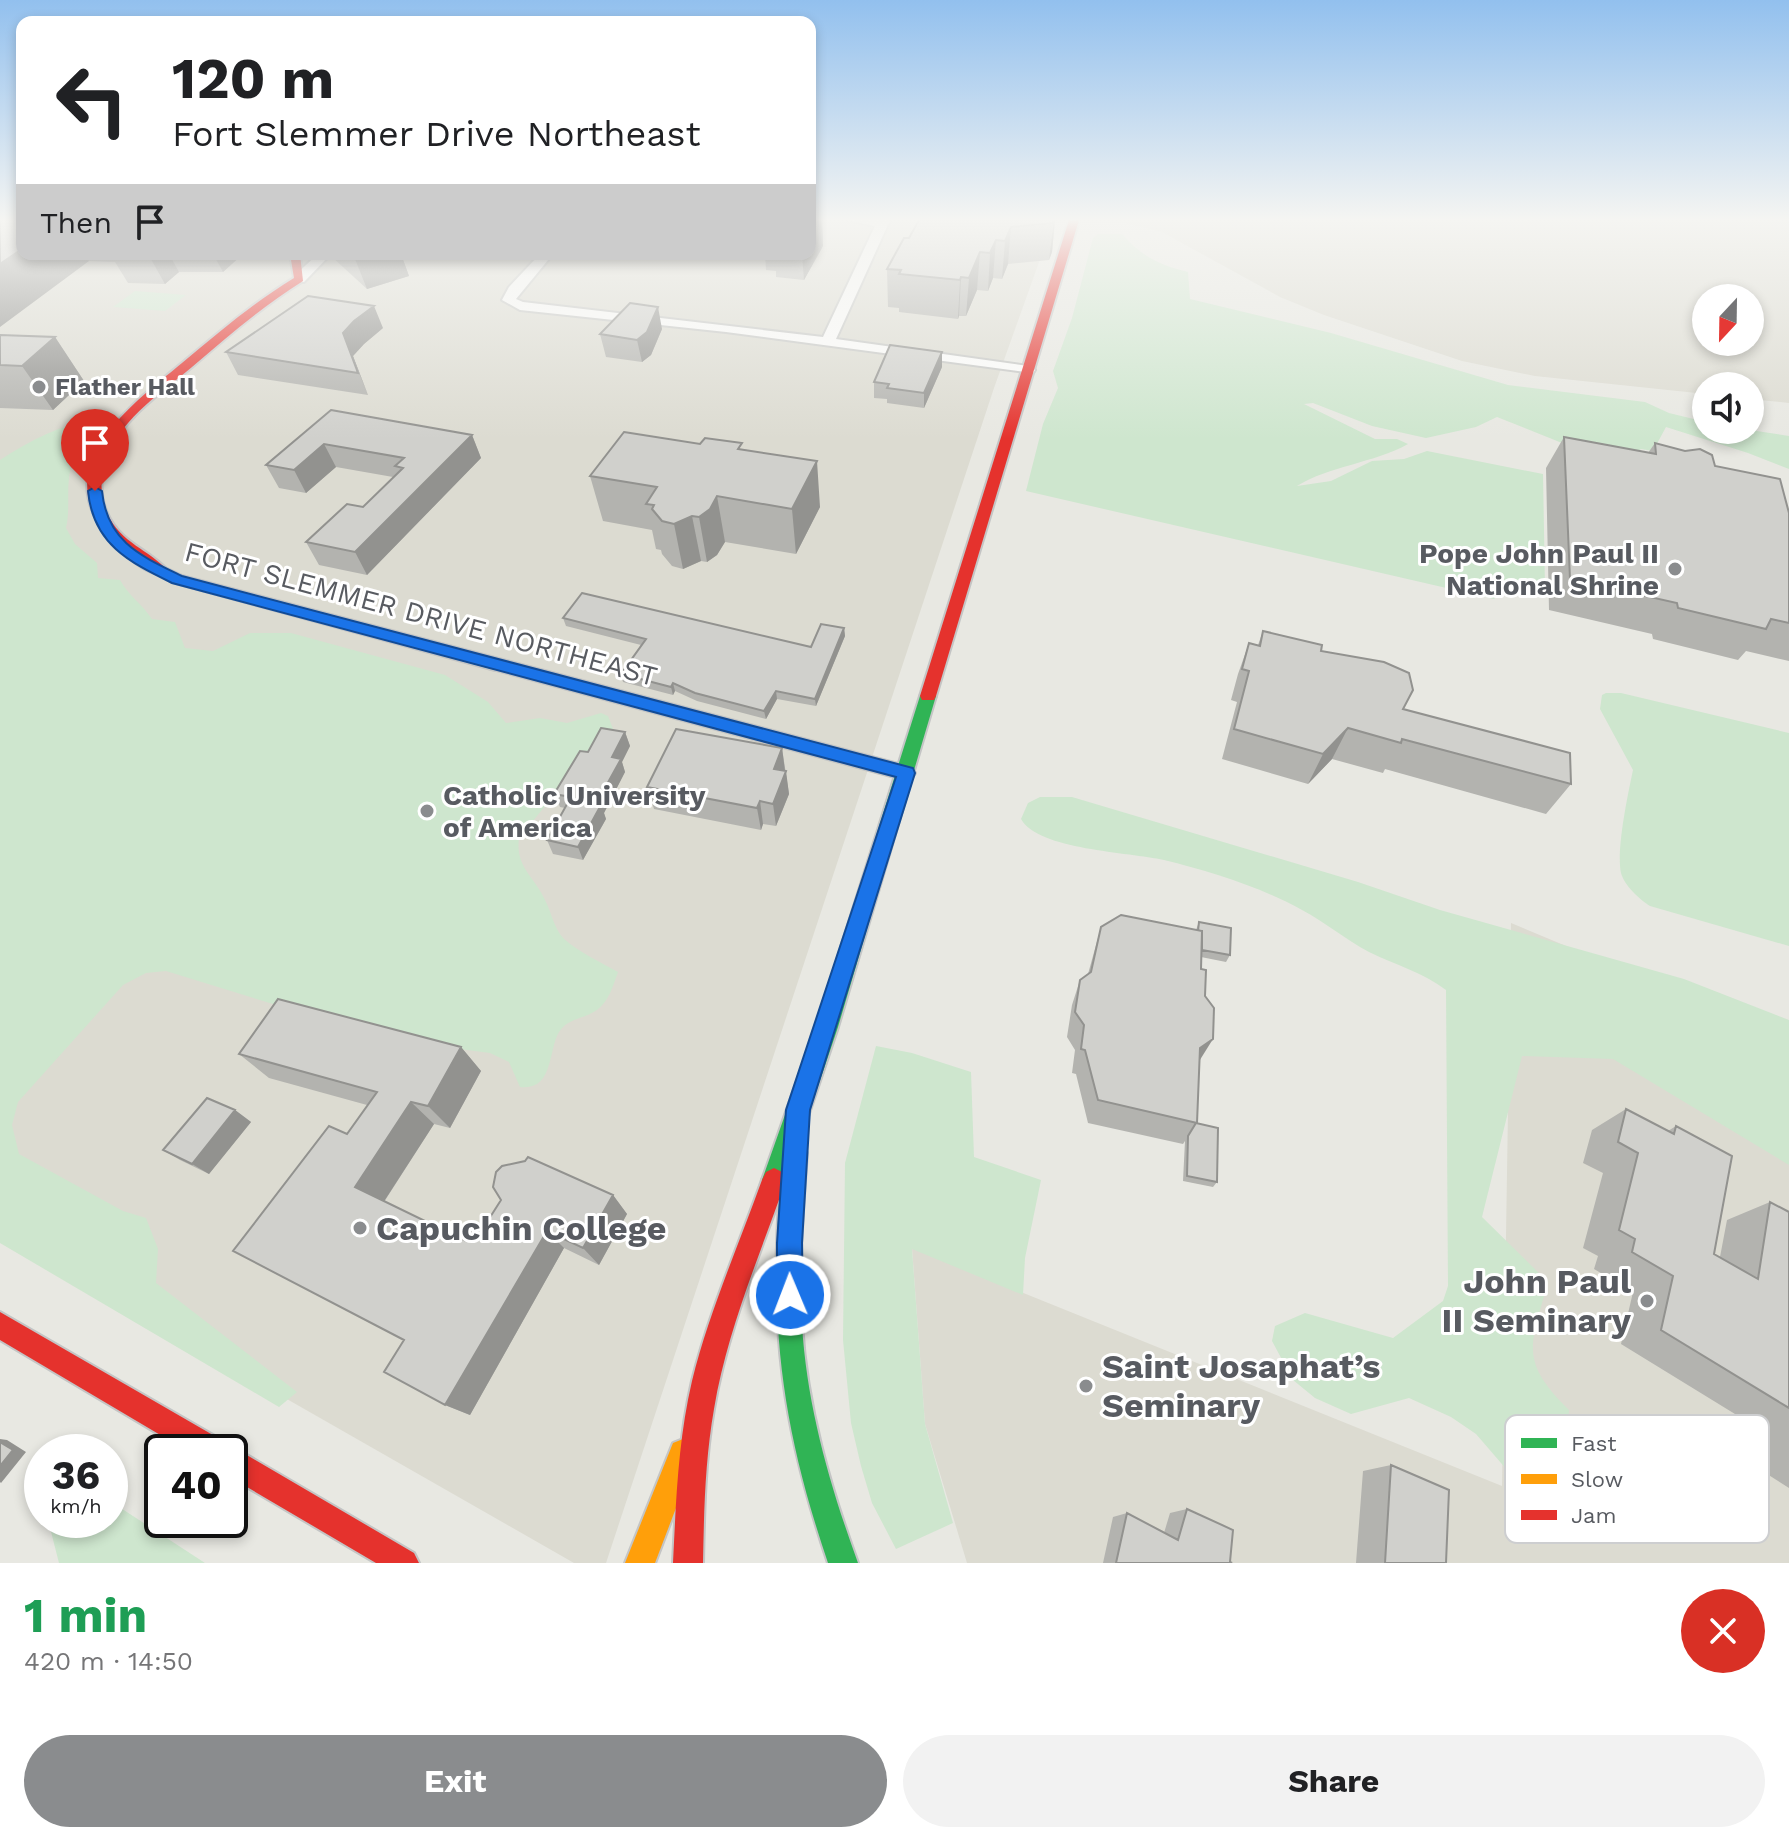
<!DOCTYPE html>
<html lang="en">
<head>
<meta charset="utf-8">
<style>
  body { margin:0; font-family:"Work Sans",sans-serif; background:#f2f2f2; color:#202124; height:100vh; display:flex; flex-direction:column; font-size:30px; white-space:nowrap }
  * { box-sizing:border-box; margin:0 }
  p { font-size:26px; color:#757577 }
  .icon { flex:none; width:44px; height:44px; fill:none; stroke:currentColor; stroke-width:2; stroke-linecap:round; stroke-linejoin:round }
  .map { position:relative; height:1563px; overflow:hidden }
  .side { display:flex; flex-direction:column; background:#fff; flex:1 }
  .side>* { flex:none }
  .guide { position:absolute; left:16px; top:16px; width:800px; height:244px; border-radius:16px; box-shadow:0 4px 12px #0003; background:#fff; color:#202124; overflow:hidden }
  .needle { width:52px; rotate:202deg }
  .controls { position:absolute; left:1692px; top:284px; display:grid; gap:16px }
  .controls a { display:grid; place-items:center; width:72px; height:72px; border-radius:50%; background:#fff; box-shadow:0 4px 12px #0003; font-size:40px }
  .speed { position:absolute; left:24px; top:1434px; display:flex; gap:16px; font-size:40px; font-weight:700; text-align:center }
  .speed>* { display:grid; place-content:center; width:104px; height:104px; border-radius:50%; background:#fff; box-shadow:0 4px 12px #0003; line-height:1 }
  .speed small { font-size:20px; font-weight:400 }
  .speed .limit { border:4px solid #111; border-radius:12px; background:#fff; color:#111 }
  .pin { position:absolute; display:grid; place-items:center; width:68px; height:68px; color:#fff; margin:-82px -34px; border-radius:50% 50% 50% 0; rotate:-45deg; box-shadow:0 0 8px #0007 }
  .pin .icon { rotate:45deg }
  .me { position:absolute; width:88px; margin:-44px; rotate:359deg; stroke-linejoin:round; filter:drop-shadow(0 0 6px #0008) }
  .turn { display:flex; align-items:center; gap:28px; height:168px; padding:0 24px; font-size:36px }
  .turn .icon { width:104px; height:104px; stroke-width:2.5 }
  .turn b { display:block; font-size:56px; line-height:68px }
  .then { display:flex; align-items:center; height:76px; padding:0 24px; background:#0003; gap:16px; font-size:30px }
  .round { display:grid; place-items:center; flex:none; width:84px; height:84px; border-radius:42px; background:#f2f2f2 }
  .headline { display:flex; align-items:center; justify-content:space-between; height:136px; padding:0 24px }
  h1 { font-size:48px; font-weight:700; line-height:60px; color:#1e9e55 }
  .cta { display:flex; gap:16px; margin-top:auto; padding:16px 24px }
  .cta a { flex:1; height:92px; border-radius:48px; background:#8a8c8e; color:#fff; font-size:32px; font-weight:700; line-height:92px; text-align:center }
  .cta a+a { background:#f2f2f2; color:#202124 }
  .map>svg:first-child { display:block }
</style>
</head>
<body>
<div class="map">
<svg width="1789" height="1563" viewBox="0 0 1789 1563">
  <rect width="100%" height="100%" fill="#e8e8e2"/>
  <path fill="#dcdbd1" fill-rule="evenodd" d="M 0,220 L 22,254 L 810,254 L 810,220 L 1054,220 L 994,388 L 606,1563 L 574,1563 L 0,1235 Z
    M 1113,220 L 1789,220 L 1789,403 L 1750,399 L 1750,386 L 1706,386 L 1706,394 L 1535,376 L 1462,361 L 1324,315 L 1280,297 L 1162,232 ZM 1706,298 L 1750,298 L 1750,342 L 1706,342 Z
    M 1511,923 L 1789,1039 L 1789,1563 L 967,1563 L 925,1424 L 912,1248 L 1502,1486 Z"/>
  <path fill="#cee6ce" d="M 1098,234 L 1122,234 C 1141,256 1159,265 1188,272 L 1190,299 L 1331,333 L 1508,385 L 1645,402 L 1669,413 L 1706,422 L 1706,430 L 1750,430 L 1789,436 L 1789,469 L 1748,453 L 1666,427 L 1653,451 L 1641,449 L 1636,453 L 1577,449 L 1497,417 L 1476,427 L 1426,438 L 1372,426 L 1313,403 L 1304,404 L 1375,439 L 1397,439 L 1408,444 C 1374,463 1329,466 1297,486 L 1331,481 L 1372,461 L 1404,459 L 1427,451 L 1543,474 L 1545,587 C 1525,586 1510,585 1494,599 L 1026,491 L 1043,424 L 1058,388 L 1053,371 L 1072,318 L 1093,238 Z
    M 135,291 L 186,295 L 165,311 L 113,307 Z
    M 97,417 L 108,419 C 94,435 71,456 69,478 C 67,495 70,511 66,528 L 75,544 L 97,563 L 98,578 L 120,580 C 129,596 142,604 152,619 L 175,622 L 185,648 L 213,651 L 250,633 L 291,633 L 445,675 L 488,702 L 506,723 L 540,718 L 567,723 L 601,713 L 608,716 L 615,734 L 582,761 L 519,838 C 515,867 534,876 545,900 C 552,913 553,927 564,939 C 579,952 600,962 618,972 C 613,986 609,1001 597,1010 C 584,1019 568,1018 559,1032 C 548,1050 554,1091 520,1087 L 509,1062 L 490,1053 L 437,1046 L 273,1004 L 166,971 L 146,973 L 123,985 L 18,1102 L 12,1125 L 19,1154 L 123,1211 L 146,1218 L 158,1249 L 156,1283 L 297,1392 L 279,1407 L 0,1243 L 0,460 C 32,439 60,426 97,417 Z
    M 1606,693 L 1621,693 L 1789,733 L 1789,946 L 1650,906 C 1640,900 1624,885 1621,873 C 1616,850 1628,794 1633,770 L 1600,709 L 1602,695 Z
    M 1040,797 L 1072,797 L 1358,882 L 1440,910 L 1684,979 L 1789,1020 L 1789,1165 L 1613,1059 L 1522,1056 L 1482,1217 L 1548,1282 C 1531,1345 1518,1360 1569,1410 L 1563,1502 L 1544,1505 L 1526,1492 L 1476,1434 L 1451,1417 L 1409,1398 L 1351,1414 L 1315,1398 L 1293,1380 L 1272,1341 L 1275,1326 L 1305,1313 L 1393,1338 L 1443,1301 L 1448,1286 L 1446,990 C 1422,972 1396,965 1369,952 C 1346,940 1325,922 1302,910 C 1261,887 1209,871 1164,860 C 1129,852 1038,850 1021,819 L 1028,803 Z
    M 876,1046 L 912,1053 L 971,1072 L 974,1157 L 1041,1180 L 1025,1258 L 1023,1295 L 912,1249 L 925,1424 L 953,1523 L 896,1549 L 872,1503 L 861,1466 L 851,1423 L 843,1340 L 845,1163 Z
    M 110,1501 L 205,1563 L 59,1563 L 48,1520 L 110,1520 Z"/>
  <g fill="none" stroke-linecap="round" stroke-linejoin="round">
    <defs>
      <path id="street" d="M 847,220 L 890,220 L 836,339 L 1028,366 L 1035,370 L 1033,373 L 726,332 L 520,310 L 502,300 L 509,287 L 540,254 L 553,254 L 516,299 L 523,302 L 823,337 L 875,226 Z
        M 318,254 L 331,254 L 304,282 L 294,282 L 294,276 Z"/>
      <path id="fast" d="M 161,566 L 182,576 L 495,658 L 503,664 L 495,670 L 172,582 L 154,571 Z
        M 928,690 L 936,696 L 838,1027 L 799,1143 L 803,1145 L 807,1153 C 803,1210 798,1268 802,1325 C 807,1407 830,1486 858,1563 L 828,1563 C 783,1430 769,1330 780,1189 L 774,1192 L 766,1188 L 762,1180 L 816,1027 L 920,696 Z"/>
      <path id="slow" d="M 683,1439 L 693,1443 L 697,1453 L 655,1563 L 625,1563 L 673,1443 Z"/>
      <path id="jam" d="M 1069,220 L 1079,220 L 936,696 L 934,700 L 922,700 L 920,696 Z
        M 290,254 L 300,254 L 303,281 C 263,306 228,336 192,367 C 162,392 124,417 108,454 C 100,472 99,495 107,513 C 121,544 149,549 168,571 L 166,574 C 148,578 123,553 111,540 C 46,467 129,407 182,363 C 218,333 253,303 294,278 Z
        M 495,658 L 906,766 L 912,768 L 915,773 L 912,778 L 906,780 L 489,668 L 487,664 Z
        M 774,1168 L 782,1172 L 786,1180 C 760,1255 727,1330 714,1409 C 705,1460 704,1512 703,1563 L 673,1563 C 676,1502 678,1441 692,1381 C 709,1312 738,1247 762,1180 L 766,1172 Z
        M 0,1312 L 225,1442 L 227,1448 L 240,1451 L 414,1553 L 419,1563 L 376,1563 L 230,1477 L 230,1452 L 189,1452 L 0,1340 Z"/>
    </defs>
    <use href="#street" stroke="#c5c6c4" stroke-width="4"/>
    <use href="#fast" stroke="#c4c5c5" stroke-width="4"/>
    <use href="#slow" stroke="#c4c5c5" stroke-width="4"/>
    <use href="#jam" stroke="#c4c5c5" stroke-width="4"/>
    <use href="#street" fill="#fcfcfb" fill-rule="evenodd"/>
    <use href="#fast" fill="#30b455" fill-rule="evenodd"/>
    <use href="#slow" fill="#ff9f0a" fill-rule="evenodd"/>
    <use href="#jam" fill="#e5322d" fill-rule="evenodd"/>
  </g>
  <path fill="#b3b3af" d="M 810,220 L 822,220 L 823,246 L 804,280 L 776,277 L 776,271 L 766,270 L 765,254 L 810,254 Z
    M 919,220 L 1055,220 L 1052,252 L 1049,260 L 1008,264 L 1002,279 L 993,278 L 988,291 L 977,290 L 966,316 L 959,316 L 958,319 L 899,312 L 899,308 L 888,307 L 887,269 L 909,238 Z
    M 22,254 L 243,254 L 223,272 L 179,272 L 165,284 L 128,283 L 115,262 L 89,261 Z
    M 331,254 L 401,254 L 409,276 L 367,289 L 332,257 Z
    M 383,328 L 364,344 L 353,356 L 368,395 L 238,375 L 226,352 Z
    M 662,329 L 651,355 L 642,362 L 606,357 L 600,334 Z
    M 0,335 L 55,337 L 84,381 L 53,410 L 0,408 Z
    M 942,367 L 924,408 L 887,403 L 887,399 L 874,398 L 874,382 Z
    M 331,410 L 472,435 L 481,458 L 367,575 L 319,565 L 306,542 L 363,507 L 393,477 L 336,467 L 306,493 L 279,488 L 266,465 Z
    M 1564,437 L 1648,453 L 1655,443 L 1715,466 L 1789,513 L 1789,661 L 1746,651 L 1738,660 L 1653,639 L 1652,634 L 1549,610 L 1546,468 Z
    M 743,450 L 820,507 L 796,554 L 725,542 L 717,555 L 707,562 L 701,561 L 683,569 L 672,566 L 662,554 L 661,550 L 656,549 L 652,530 L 603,521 L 590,476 Z
    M 563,618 L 811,647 L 844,628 L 845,636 L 816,706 L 777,699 L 766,719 L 697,701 L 675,691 L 673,695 L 623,682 L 621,674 L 641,645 L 566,626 Z
    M 1263,631 L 1321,651 L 1403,709 L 1571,784 L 1546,814 L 1385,769 L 1383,773 L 1332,759 L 1308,784 L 1222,759 L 1237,702 L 1231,700 L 1238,674 L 1249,643 L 1258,645 Z
    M 625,732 L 630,746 L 622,762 L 625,772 L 604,813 L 606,819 L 583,860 L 553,854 L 547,840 L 565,808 L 560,807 L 554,794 L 588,752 Z
    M 782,748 L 789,794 L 776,826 L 763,824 L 761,830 L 654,809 L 647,787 Z
    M 1199,922 L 1230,955 L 1226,962 L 1201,957 L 1197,1123 L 1217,1182 L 1213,1187 L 1183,1181 L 1185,1141 L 1183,1144 L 1088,1123 L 1076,1074 L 1072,1073 L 1075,1050 L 1067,1037 L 1072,1005 L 1080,980 L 1088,974 L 1101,927 L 1196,930 Z
    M 461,1047 L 481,1071 L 450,1128 L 434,1124 L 384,1202 L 466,1241 L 480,1233 L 613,1195 L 627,1214 L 599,1265 L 564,1248 L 470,1415 L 445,1405 L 404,1340 L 367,1105 L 269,1078 L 239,1054 Z
    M 1626,1109 L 1668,1131 L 1676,1126 L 1714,1254 L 1720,1257 L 1727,1220 L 1770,1202 L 1789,1212 L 1789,1488 L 1742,1458 L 1748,1422 L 1621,1344 L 1633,1292 L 1594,1269 L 1598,1256 L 1583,1248 L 1603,1173 L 1583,1163 L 1592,1130 Z
    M 235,1110 L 251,1122 L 209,1174 L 180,1160 L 163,1150 Z
    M 1391,1465 L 1446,1563 L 1356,1563 L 1363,1471 Z
    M 1187,1509 L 1232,1563 L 1103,1563 L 1113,1517 L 1127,1513 L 1164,1533 L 1170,1513 Z"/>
  <path fill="#92928f" d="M 812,220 L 822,220 L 823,246 L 804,280 L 802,254 L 810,254 L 810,224 Z
    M 1054,220 L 1055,220 L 1052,252 L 1049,260 Z
    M 1011,227 L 1008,264 L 1002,279 L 1005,241 Z
    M 996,240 L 993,278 L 988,291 L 990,253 Z
    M 22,249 L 22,254 L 85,254 L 89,261 L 0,327 L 0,264 Z
    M 980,252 L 977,290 L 966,316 L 969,278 Z
    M 148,254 L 169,254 L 179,272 L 165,284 Z
    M 213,254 L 243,254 L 223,272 Z
    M 353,254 L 401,254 L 409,276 L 367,289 Z
    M 961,277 L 959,316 L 958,319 L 960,280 Z
    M 374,306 L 383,328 L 364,344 L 353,356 L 368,395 L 343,333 L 354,321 Z
    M 658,307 L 662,329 L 651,355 L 642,362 L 637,340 Z
    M 55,337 L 84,381 L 53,410 L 22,366 Z
    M 942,352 L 942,367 L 924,408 L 924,393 Z
    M 472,435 L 481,458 L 367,575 L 355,552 Z
    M 324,444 L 336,467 L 306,493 L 294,470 Z
    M 817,461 L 820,507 L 796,554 L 792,509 Z
    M 717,496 L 725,542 L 717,555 L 707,562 L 699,517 Z
    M 692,516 L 701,561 L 683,569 L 674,524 Z
    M 844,628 L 845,636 L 816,706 L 815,699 Z
    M 673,683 L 675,691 L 673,695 L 671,687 Z
    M 776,691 L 777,699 L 766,719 L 764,711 Z
    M 1348,728 L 1332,759 L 1308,784 L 1323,754 Z
    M 625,732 L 630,746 L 622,762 L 625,772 L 604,813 L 606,819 L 583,860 L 578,847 L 596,804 L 612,757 Z
    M 782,748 L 785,771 L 774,769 Z
    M 786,771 L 789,794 L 776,826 L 773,804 Z
    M 760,801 L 763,824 L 761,830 L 757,808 Z
    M 1213,1039 L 1198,1063 L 1200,1048 Z
    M 461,1047 L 481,1071 L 450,1128 L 428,1106 Z
    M 411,1102 L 434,1124 L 381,1206 L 355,1187 Z
    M 235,1110 L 251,1122 L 209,1174 L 192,1164 Z
    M 613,1195 L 627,1214 L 599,1265 L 583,1248 Z
    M 547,1231 L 564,1248 L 470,1415 L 445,1405 Z
    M 0,1439 L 7,1440 L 26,1452 L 1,1483 L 0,1482 Z"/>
  <path fill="#d0d0cc" stroke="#92928f" stroke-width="2" d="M 0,220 L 22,220 L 22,249 L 0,264 Z
    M 919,220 L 1054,220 L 1053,223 L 1011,227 L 1005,241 L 996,240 L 990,253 L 980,252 L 969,278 L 961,277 L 960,280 L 899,274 L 901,270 L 887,269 L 904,238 L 909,238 Z
    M 308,296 L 374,306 L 354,321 L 343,333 L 358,373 L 226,352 Z
    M 630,303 L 658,307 L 647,332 L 637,340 L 600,334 Z
    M 0,335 L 55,337 L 22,366 L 0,365 Z
    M 890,345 L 942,352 L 924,393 L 887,388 L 889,384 L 874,382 Z
    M 331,410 L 472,435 L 355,552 L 306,542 L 347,504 L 363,507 L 403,468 L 395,466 L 404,458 L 324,444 L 294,470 L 266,465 Z
    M 624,432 L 700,444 L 705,438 L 742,443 L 738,449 L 817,461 L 792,509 L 717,496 L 710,509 L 699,517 L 692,516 L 674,524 L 662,521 L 652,509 L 654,505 L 646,504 L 657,487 L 590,476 Z
    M 1564,437 L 1656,454 L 1655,443 L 1685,451 L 1700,449 L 1712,455 L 1715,466 L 1780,479 L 1789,513 L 1789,623 L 1771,619 L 1766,629 L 1678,608 L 1677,603 L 1570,579 Z
    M 582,593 L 811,647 L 821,624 L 844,628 L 815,699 L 776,691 L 764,711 L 695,693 L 673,683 L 671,687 L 621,674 L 646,639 L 563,618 Z
    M 1263,631 L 1322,645 L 1321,651 L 1384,662 L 1409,673 L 1413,690 L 1403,709 L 1570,753 L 1571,784 L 1402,739 L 1401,743 L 1348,728 L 1323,754 L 1234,729 L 1249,671 L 1242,669 L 1249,643 L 1260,646 Z
    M 601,728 L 625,732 L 612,757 L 621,759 L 596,804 L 601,805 L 578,847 L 547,840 L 571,797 L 554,794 L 580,751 L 588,752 Z
    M 676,729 L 782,748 L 774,769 L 786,771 L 773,804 L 760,801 L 757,808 L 647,787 Z
    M 1121,915 L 1202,931 L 1201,969 L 1206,970 L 1205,996 L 1214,1008 L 1213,1039 L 1200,1048 L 1197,1123 L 1098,1100 L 1085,1050 L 1081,1049 L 1084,1025 L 1075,1012 L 1080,980 L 1091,972 L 1101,927 Z
    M 1199,922 L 1231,928 L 1230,955 L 1202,950 L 1202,931 L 1198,931 Z
    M 278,999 L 461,1047 L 428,1106 L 411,1102 L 355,1187 L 466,1241 L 473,1230 L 480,1233 L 501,1200 L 493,1187 L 496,1172 L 502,1166 L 525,1161 L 528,1157 L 613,1195 L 583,1248 L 547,1231 L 445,1405 L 384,1372 L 404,1340 L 233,1251 L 329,1126 L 347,1134 L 377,1092 L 239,1054 Z
    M 207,1098 L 235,1110 L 192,1164 L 163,1150 Z
    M 1626,1109 L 1674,1134 L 1676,1126 L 1732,1156 L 1714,1254 L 1758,1279 L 1770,1202 L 1789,1212 L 1789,1408 L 1661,1330 L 1673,1276 L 1632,1252 L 1635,1239 L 1619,1230 L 1638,1153 L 1618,1142 Z
    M 1196,1123 L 1218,1128 L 1217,1182 L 1187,1176 L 1188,1136 Z
    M 0,1442 L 13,1450 L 0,1466 Z
    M 1391,1465 L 1449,1490 L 1446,1563 L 1385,1563 Z
    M 1187,1509 L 1233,1530 L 1230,1562 L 1232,1563 L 1116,1563 L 1127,1513 L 1178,1540 Z"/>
  <linearGradient id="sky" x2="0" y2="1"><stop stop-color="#92c0ee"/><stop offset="0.5" stop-color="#f5f5f2"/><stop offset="1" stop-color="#f5f5f2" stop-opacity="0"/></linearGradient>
  <rect width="1789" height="439" fill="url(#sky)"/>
  <path fill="#1a73e8" stroke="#114b97" stroke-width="2" d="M 95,487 L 102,491 C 107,542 141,556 182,576 L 913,768 L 915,773 L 810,1110 L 802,1243 L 803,1295 L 800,1304 L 790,1308 L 781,1304 L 777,1295 L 777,1243 L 786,1110 L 896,777 L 172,583 C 129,562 93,544 88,491 Z"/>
  <g fill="#8a8c8e" stroke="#fff" stroke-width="3">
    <circle cx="39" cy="387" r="8"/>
    <circle cx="1675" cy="569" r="8"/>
    <circle cx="427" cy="811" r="8"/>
    <circle cx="360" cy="1228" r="8"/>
    <circle cx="1647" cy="1301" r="8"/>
    <circle cx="1086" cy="1386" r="8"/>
  </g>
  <g text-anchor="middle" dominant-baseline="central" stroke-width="6" stroke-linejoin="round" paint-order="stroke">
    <g font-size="24" font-weight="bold" fill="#585b61" stroke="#fff" text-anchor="start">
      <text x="55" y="387">Flather Hall</text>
    </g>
    <g font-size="28" font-weight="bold" fill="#585b61" stroke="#fff" text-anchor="end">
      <text x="1659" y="553">Pope John Paul II<tspan x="1659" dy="32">National Shrine</tspan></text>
      <text x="443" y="795" text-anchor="start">Catholic University<tspan x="443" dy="32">of America</tspan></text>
    </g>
    <g font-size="28" fill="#585b61" stroke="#fff">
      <text transform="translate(421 614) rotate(15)">FORT SLEMMER DRIVE NORTHEAST</text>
    </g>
    <g font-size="34" font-weight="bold" fill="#585b61" stroke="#fff" text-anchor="start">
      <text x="376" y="1228">Capuchin College</text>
      <text x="1631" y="1281" text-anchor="end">John Paul<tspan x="1631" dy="39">II Seminary</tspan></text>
      <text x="1102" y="1366">Saint Josaphat’s<tspan x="1102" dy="39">Seminary</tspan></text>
    </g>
  </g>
  <rect x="1505" y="1415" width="264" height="128" rx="12" fill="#fff" stroke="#cdced0" stroke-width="2"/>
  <rect x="1521" y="1438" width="36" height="10" fill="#30b455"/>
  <rect x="1521" y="1474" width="36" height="10" fill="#ff9f0a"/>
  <rect x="1521" y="1510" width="36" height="10" fill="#e5322d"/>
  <g font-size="22" fill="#585b61">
    <text x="1571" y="1451">Fast</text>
    <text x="1571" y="1487">Slow</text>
    <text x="1571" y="1523">Jam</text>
  </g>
</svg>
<div class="controls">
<a><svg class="needle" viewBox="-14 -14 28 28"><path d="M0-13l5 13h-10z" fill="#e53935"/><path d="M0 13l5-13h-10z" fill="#757577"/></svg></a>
<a><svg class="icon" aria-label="sound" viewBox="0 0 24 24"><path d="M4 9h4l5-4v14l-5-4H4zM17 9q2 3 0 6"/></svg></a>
</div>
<div class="speed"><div>36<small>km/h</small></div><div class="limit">40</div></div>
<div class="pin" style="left:95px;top:491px;background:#d93025"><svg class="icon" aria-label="arrive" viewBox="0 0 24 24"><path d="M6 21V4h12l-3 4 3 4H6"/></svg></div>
<svg class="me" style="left:790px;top:1295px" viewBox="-20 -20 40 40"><circle r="17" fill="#1a73e8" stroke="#fff" stroke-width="3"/><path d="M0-11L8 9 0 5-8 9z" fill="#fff"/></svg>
<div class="guide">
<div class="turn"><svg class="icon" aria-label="left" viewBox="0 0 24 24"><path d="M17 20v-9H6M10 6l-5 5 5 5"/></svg><div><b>120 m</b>Fort Slemmer Drive Northeast</div></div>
<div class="then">Then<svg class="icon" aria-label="arrive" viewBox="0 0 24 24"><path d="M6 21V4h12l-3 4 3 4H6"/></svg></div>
</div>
</div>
<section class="side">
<div class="headline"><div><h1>1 min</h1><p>420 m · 14:50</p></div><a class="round" style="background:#d93025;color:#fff"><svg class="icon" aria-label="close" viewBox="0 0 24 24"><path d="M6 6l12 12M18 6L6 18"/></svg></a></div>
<div class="cta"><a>Exit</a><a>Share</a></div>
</section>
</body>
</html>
